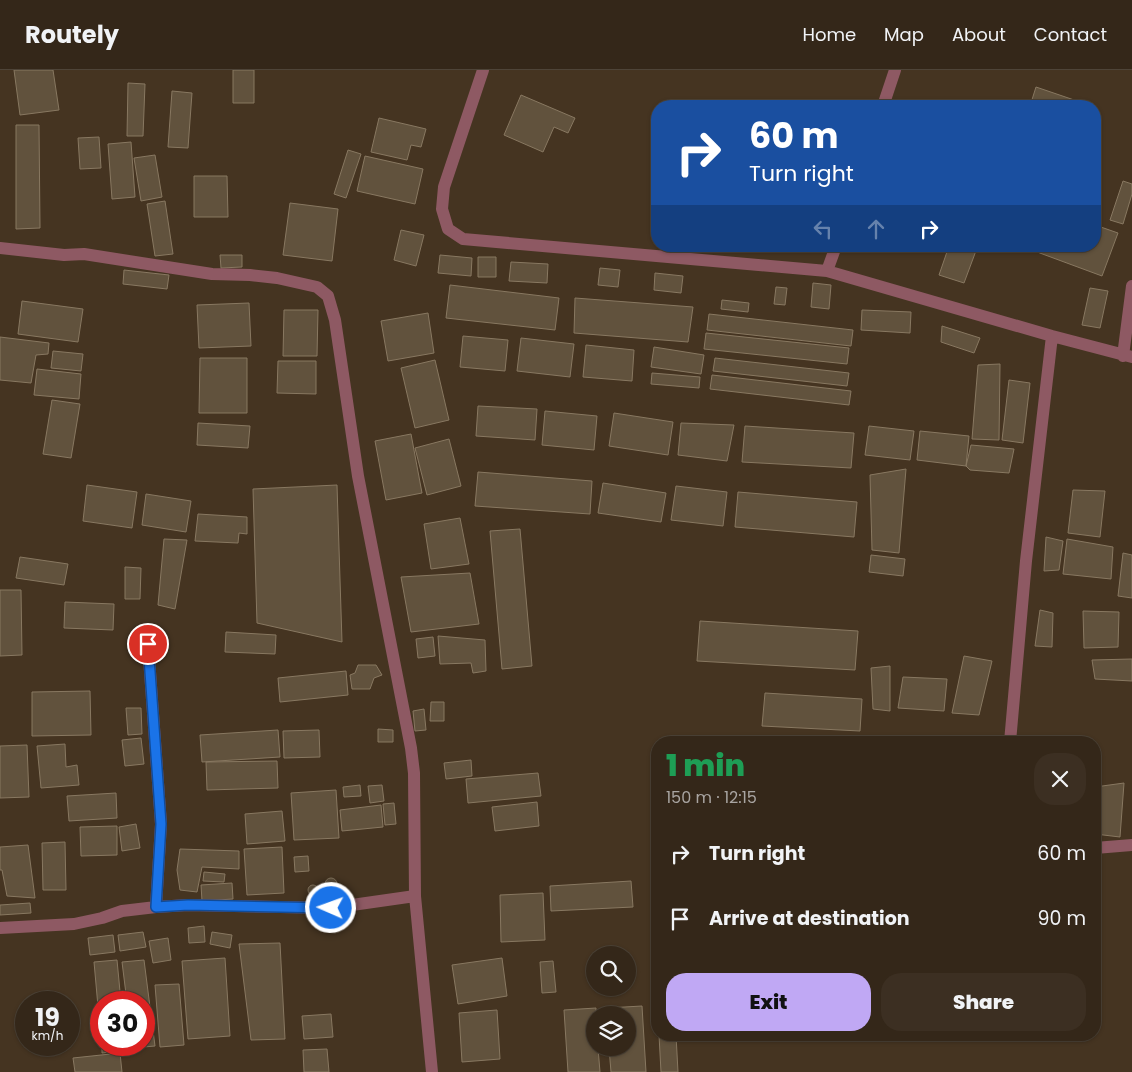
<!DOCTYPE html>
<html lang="en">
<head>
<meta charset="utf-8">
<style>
  body { margin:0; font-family:Poppins,sans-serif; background:#3c2f22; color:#f1f3f6; height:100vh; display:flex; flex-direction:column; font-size:19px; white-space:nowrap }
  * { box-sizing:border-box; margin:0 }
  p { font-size:16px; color:#a9a5a2 }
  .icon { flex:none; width:28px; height:28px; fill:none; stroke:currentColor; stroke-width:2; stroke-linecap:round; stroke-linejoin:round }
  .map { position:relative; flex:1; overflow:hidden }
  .sheet { position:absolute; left:651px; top:666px; width:450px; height:305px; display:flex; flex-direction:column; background:#342719; border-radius:20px; box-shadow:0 1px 4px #0004,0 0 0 1px #4e4438 }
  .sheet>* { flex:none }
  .banner { position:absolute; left:651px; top:30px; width:450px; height:152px; border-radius:20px; box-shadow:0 1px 4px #0004,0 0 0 1px #4e4438; background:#1a4fa0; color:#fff; overflow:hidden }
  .tools { position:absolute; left:586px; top:876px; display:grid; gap:10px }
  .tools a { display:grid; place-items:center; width:50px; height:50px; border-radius:50%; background:#342719; box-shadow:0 1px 4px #0004,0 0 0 1px #4e4438; font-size:25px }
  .speed { position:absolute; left:15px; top:921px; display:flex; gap:10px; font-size:25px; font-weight:700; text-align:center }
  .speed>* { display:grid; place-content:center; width:65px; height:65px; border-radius:50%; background:#342719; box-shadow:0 1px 4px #0004,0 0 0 1px #4e4438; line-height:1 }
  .speed small { font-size:12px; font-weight:400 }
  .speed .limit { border:8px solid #d22; background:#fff; color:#111 }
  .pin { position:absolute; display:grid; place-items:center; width:42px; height:42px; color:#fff; margin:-21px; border:2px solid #fff; border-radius:50%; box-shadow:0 1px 5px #0007 }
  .me { position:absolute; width:55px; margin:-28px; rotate:272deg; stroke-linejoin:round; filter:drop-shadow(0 0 4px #0008) }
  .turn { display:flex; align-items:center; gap:18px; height:105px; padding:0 15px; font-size:22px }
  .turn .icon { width:65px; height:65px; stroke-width:2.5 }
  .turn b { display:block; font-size:35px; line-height:42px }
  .lanes { display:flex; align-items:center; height:48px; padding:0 15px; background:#0003; justify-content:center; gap:25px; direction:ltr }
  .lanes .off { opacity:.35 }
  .round { display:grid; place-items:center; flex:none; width:52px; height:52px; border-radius:20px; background:#3c2f22 }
  .overview { display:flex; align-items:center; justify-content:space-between; height:85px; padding:0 15px }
  h1 { font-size:30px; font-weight:800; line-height:38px; color:#1e9e55 }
  .cta { display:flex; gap:10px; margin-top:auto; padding:10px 15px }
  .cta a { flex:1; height:58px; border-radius:20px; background:#c0a8f4; color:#111; font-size:20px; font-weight:800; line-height:58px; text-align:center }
  .cta a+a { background:#3c2f22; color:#f1f3f6 }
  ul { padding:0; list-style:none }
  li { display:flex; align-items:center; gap:15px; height:65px; padding:0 15px }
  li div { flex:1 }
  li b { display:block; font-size:19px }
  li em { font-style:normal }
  header { display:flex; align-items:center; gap:30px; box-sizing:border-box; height:70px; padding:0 25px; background:#342719; border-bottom:1px solid #4e4438 }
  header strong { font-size:24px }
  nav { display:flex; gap:28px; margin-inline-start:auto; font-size:18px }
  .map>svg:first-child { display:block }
</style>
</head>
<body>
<header>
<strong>Routely</strong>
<nav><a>Home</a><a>Map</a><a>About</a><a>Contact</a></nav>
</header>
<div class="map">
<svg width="1132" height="1002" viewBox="0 0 1132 1002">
  <rect width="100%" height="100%" fill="#453421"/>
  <path fill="#61523d" stroke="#887861" d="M 14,0 L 53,0 L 59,40 L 20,45 Z
    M 233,0 L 254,0 L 254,33 L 233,33 Z
    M 128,13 L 145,14 L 143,66 L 127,66 Z
    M 1036,17 L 1083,33 L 1082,36 L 1030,36 Z
    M 172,21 L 192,23 L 188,78 L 168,77 Z
    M 521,25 L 575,48 L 568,63 L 554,57 L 543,82 L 504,65 Z
    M 379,48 L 426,59 L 421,77 L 411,75 L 407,90 L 371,82 Z
    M 16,55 L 39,55 L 40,158 L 16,159 Z
    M 99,67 L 101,98 L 80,99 L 78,68 Z
    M 131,72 L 135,127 L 112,129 L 108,74 Z
    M 348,80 L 361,84 L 346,128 L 334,124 Z
    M 155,85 L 162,127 L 141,131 L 134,88 Z
    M 365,86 L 423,99 L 415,134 L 357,121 Z
    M 194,106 L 227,106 L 228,147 L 194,147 Z
    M 1123,111 L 1132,114 L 1132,124 L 1123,154 L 1110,150 Z
    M 165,131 L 173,184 L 155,186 L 147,134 Z
    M 290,133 L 338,139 L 332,191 L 283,185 Z
    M 1095,155 L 1118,163 L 1102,206 L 1029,179 L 1030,176 L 1095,176 Z
    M 401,160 L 424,165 L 416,196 L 394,190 Z
    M 949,176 L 977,178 L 964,213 L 939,205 Z
    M 220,185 L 242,185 L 242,197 L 221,198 Z
    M 440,185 L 472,188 L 471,206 L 438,203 Z
    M 478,187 L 496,187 L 496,207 L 478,207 Z
    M 511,192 L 548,194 L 547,213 L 509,211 Z
    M 600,198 L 620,200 L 618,217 L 598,215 Z
    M 124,200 L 169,205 L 167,219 L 123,214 Z
    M 655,203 L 683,206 L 681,223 L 654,220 Z
    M 813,213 L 831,215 L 829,239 L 811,237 Z
    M 450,215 L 559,228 L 555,260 L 446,248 Z
    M 776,217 L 787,218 L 785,235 L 774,234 Z
    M 1090,218 L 1108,221 L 1100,258 L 1082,255 Z
    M 575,228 L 693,237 L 688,272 L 574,263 Z
    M 722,230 L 749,233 L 748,242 L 721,239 Z
    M 22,231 L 83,239 L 78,272 L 18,264 Z
    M 249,233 L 251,276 L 199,278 L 197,235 Z
    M 284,240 L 318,240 L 317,286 L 283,286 Z
    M 862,240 L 911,242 L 910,263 L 861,260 Z
    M 428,243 L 434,283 L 388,291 L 381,251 Z
    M 709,244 L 853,260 L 851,276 L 707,260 Z
    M 942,256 L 980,268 L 974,283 L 941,272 Z
    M 706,263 L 849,278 L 847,294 L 704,279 Z
    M 463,266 L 508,270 L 505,301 L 460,297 Z
    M 0,267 L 49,273 L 48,284 L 36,285 L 31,313 L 0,310 Z
    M 521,268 L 574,274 L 570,307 L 517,301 Z
    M 586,275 L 634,280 L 632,311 L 583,307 Z
    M 654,277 L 704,285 L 701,304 L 651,297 Z
    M 53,281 L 83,284 L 81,301 L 51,298 Z
    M 200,288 L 247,288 L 247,343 L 199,343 Z
    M 715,288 L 849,303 L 847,316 L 713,301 Z
    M 435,290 L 449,350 L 415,358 L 401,298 Z
    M 278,291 L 316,291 L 316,324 L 277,323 Z
    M 1000,294 L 999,370 L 972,369 L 978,295 Z
    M 37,299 L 81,304 L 79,329 L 34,325 Z
    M 652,303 L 700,307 L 699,318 L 651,314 Z
    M 712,305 L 851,321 L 849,335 L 710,319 Z
    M 1009,310 L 1030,313 L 1023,373 L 1002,370 Z
    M 52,330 L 80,334 L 71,388 L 43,384 Z
    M 478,336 L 537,339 L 535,370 L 476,366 Z
    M 545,341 L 597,346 L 594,380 L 542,375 Z
    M 614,343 L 673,352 L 668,385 L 609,376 Z
    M 198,353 L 250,356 L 248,378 L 197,375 Z
    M 681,353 L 734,355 L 727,391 L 678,385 Z
    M 745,356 L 854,363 L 851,398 L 742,392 Z
    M 869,356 L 914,361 L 910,390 L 865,385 Z
    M 920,361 L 969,366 L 966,396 L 917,390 Z
    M 411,364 L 422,423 L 386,430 L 375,371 Z
    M 449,369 L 461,416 L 427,425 L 415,378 Z
    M 971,375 L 1014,379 L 1009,403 L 970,400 L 966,396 Z
    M 906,399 L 899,483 L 872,480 L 870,405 Z
    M 478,402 L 592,411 L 590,444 L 475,436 Z
    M 603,413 L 666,423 L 661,452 L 598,443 Z
    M 87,415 L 137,422 L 132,458 L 83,451 Z
    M 337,415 L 342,572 L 257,553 L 253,419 Z
    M 676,416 L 727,422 L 723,456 L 671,450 Z
    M 1073,420 L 1105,421 L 1100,467 L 1068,463 Z
    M 738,422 L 857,432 L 854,467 L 735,457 Z
    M 146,424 L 191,431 L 186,462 L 142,455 Z
    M 198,444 L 247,447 L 247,464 L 239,463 L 238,473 L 195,471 Z
    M 460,448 L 469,494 L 431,499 L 424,454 Z
    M 520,459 L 532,596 L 502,599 L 490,461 Z
    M 1046,467 L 1063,471 L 1059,500 L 1044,501 Z
    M 164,469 L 187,470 L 175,539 L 158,535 Z
    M 1067,469 L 1113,477 L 1111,509 L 1063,504 Z
    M 1123,483 L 1132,485 L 1132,528 L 1118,526 Z
    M 871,485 L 905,489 L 903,506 L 869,502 Z
    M 20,487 L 68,494 L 64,515 L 16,508 Z
    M 125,497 L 141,498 L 140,529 L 125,529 Z
    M 470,503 L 479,554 L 411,562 L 401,507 Z
    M 0,520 L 21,520 L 22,585 L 0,586 Z
    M 65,532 L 114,534 L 113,560 L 64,558 Z
    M 1040,540 L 1053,543 L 1052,577 L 1035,576 Z
    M 1083,541 L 1119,542 L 1118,577 L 1084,578 Z
    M 700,551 L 858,561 L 855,600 L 697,591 Z
    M 226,562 L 276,565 L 275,584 L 225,582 Z
    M 438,566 L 485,570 L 486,601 L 473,603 L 471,593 L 440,594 Z
    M 433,567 L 435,586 L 418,588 L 416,569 Z
    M 964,586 L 992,591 L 979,645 L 952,643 Z
    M 1132,589 L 1132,611 L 1095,609 L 1092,590 Z
    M 358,595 L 376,595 L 382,605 L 374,608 L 370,619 L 352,619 L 350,605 L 355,603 Z
    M 890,596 L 890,641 L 873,639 L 871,598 Z
    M 346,601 L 348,625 L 280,632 L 278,608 Z
    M 903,607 L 947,609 L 944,641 L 898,638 Z
    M 90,621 L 91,665 L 32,666 L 32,622 Z
    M 765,623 L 862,629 L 860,661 L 762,656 Z
    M 431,632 L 444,632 L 444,651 L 430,651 Z
    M 126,638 L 141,638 L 142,664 L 128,665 Z
    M 424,639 L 426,660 L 415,661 L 413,641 Z
    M 378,659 L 393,660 L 393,672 L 378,672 Z
    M 278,660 L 280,687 L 202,692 L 200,665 Z
    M 319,660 L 320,687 L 284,688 L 283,661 Z
    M 141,668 L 144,694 L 125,696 L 122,670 Z
    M 65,674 L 66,697 L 77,695 L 79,715 L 41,718 L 37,676 Z
    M 27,675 L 29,727 L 0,728 L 0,676 Z
    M 471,690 L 472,706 L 446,709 L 444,693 Z
    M 277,691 L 278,718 L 207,720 L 206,692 Z
    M 538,703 L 541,726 L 468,733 L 466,709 Z
    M 1124,713 L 1120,767 L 1095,764 L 1095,717 Z
    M 360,715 L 361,726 L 344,727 L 343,717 Z
    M 382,715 L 384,731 L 370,733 L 368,716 Z
    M 336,720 L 339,768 L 294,770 L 291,723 Z
    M 116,723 L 117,748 L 69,751 L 67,726 Z
    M 537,732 L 539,756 L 495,761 L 492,737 Z
    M 394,733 L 396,754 L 385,755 L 383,734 Z
    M 381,735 L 383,757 L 342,761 L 340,740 Z
    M 282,741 L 285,771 L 247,774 L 245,744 Z
    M 136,754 L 140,778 L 122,781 L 119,757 Z
    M 117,756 L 117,785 L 81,786 L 80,757 Z
    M 65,772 L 66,820 L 43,820 L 42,773 Z
    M 28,775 L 35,828 L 7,826 L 2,800 L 0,800 L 0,777 Z
    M 282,777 L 284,823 L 247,825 L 244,779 Z
    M 180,779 L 239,781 L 239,799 L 202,797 L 197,822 L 180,820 L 177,800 Z
    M 308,786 L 309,801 L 295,802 L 294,787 Z
    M 204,802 L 225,804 L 224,812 L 203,811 Z
    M325 814a6 6 0 1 1 12 0a6 6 0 1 1-12 0Z
    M 631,811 L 633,837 L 551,841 L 550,816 Z
    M 232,813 L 233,829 L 202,831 L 201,815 Z
    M308 820a5 5 0 1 1 10 0a5 5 0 1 1-10 0Z
    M 543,823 L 545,870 L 501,872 L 500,825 Z
    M 30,833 L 31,843 L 0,845 L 0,835 Z
    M 204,856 L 205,872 L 189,873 L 188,858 Z
    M 143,862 L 146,877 L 120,881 L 118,865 Z
    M 212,862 L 232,865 L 230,878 L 210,874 Z
    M 113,865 L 115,882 L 90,885 L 88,868 Z
    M 168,868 L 171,890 L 153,893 L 149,871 Z
    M 280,873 L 285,969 L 251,970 L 239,874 Z
    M 225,888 L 230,966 L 188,969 L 182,891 Z
    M 502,888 L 507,926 L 458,934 L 452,895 Z
    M 117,890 L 121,932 L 101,932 L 101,970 L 94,892 Z
    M 144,890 L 155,976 L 132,978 L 132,975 L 144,975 L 144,932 L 127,932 L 122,892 Z
    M 553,891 L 556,922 L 542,923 L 540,892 Z
    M 179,914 L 184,975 L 160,977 L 155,915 Z
    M 642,936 L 646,1002 L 611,1002 L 609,978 L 628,978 L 628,945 L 607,945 L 607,938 Z
    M 596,938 L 595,978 L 598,978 L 600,1002 L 568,1002 L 564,940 Z
    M 497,940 L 500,989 L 462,992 L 459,943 Z
    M 331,944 L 333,967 L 304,969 L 302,946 Z
    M 659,965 L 676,965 L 678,1002 L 661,1002 Z
    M 102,975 L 125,975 L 126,980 L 102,983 Z
    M 327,979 L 329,1002 L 304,1002 L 303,980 Z
    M 120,983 L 122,1002 L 75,1002 L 73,988 Z"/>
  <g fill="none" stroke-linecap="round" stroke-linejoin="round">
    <path stroke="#8e5963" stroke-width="12" d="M 483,0 L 444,117 L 442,139 L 448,159 L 463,169 L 827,201 L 1052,266 L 1132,287
      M 883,36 L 895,0
      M 0,178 L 64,185 L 84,184 L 212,204 L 250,205 L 277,208 L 317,217 L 328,226 L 335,250 L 358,406 L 411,678 L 414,703 L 415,826 L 432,1002
      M 827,201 L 836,176
      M 1123,286 L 1132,216
      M 148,574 L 161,754 L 156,837
      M 1010,672 L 1026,491 L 1052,266
      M 1095,778 L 1132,775
      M 0,858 L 74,854 L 102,848 L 122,841 L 156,837 L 188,835 L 331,838 L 415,826"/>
  </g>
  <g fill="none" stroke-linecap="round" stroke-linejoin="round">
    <defs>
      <path id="route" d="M 148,574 L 161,754 L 156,837 L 188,835 L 331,838"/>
    </defs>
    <use href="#route" stroke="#114b97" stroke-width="12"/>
    <use href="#route" stroke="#1a73e8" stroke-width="9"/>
  </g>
</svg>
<div class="tools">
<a><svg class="icon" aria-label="search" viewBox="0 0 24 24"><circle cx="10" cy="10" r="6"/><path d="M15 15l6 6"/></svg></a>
<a><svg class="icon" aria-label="layers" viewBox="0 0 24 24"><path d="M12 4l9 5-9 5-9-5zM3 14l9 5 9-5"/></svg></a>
</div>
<div class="speed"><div>19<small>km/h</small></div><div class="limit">30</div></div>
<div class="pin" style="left:148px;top:574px;background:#d93025"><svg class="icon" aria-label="arrive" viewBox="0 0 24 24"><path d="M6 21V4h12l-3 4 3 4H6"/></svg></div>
<svg class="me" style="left:331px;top:838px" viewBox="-20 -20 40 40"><circle r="17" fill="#1a73e8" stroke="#fff" stroke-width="3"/><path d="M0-11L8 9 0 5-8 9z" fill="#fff"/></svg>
<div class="banner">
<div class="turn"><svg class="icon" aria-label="right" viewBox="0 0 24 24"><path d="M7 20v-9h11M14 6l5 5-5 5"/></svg><div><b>60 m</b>Turn right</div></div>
<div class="lanes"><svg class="icon off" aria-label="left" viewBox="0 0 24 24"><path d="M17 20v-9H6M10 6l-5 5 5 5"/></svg><svg class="icon off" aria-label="ahead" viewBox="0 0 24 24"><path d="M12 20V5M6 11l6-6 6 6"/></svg><svg class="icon" aria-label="right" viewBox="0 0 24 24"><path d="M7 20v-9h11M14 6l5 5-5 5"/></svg></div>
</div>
<section class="sheet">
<div class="overview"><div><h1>1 min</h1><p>150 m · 12:15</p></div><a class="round"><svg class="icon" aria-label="close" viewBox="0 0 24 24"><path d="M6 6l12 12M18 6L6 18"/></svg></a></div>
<ul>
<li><svg class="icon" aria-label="right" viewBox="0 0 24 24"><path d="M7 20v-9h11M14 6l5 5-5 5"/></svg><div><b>Turn right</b></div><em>60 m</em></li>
<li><svg class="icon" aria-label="arrive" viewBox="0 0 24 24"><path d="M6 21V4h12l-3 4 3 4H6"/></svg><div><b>Arrive at destination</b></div><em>90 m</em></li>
</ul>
<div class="cta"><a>Exit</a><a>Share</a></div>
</section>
</div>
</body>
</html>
